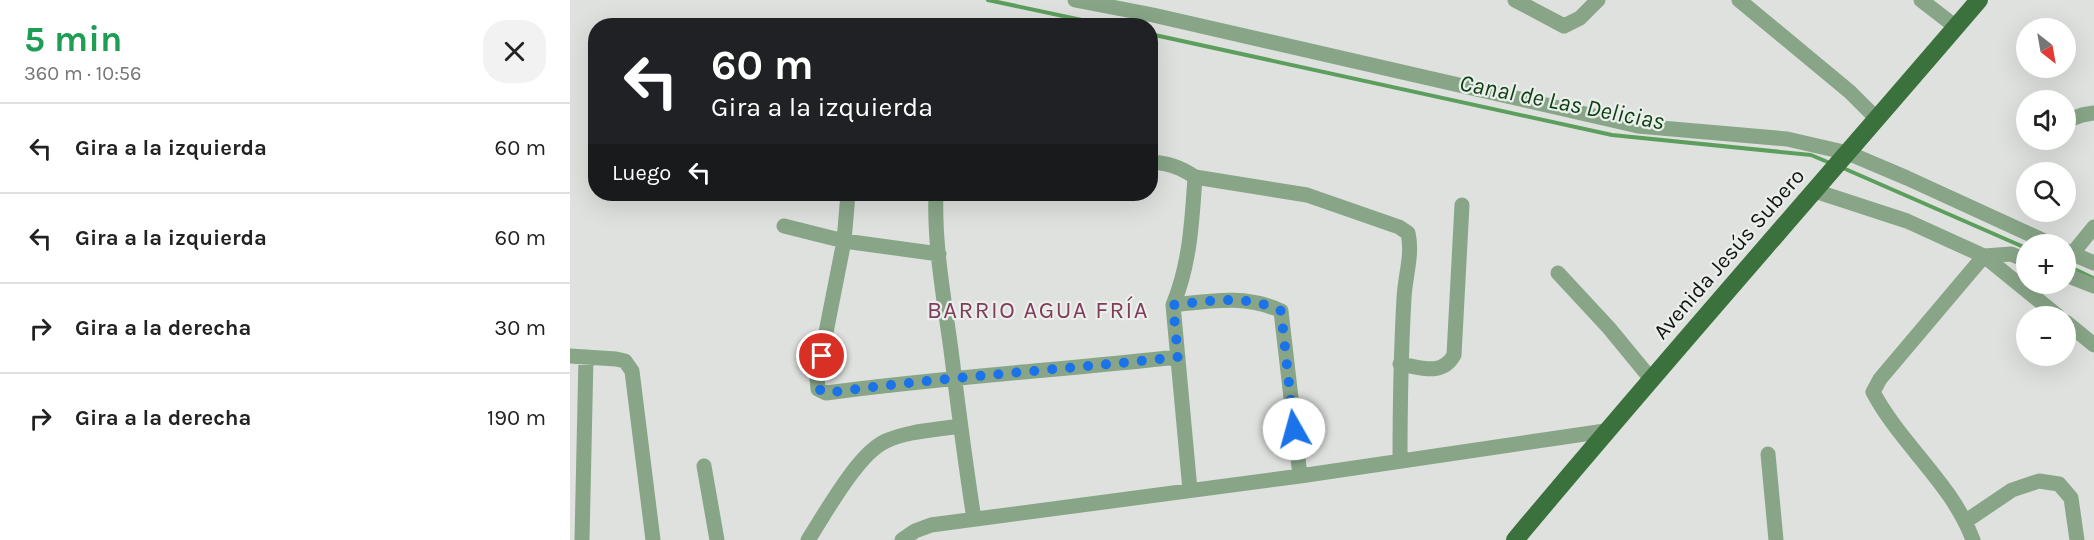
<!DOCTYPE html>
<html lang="es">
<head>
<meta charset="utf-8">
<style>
  body { margin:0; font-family:Karla,sans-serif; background:#f2f2f2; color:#222; height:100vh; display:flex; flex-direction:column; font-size:22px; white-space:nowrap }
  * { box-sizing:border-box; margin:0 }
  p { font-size:20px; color:#767676 }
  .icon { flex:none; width:33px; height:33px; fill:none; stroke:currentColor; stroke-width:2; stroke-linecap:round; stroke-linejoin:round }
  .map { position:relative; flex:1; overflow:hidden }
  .details { display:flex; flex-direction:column; background:#fff; width:570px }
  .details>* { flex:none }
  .hud { position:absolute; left:18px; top:18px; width:570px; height:183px; border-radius:24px; box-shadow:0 6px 24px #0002; background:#202124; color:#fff; overflow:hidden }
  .needle { width:39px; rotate:149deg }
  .fabs { position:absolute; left:1446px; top:18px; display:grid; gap:12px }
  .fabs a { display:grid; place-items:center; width:60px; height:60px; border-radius:50%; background:#fff; box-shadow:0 6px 24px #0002; font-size:30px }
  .pin { position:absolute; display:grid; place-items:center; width:51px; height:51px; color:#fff; margin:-26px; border:3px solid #fff; border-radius:50%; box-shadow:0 2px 6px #0007 }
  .me { position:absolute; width:66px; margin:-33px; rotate:353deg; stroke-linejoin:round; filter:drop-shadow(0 0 4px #0008) }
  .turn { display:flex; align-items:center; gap:21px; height:126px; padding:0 24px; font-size:27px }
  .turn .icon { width:78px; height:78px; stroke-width:2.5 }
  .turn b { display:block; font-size:42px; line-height:51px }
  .then { display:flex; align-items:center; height:57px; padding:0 24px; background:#0003; gap:12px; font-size:22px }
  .round { display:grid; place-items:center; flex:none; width:63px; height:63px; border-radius:24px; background:#f2f2f2 }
  .head { display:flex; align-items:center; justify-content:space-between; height:102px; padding:0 24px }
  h1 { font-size:36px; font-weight:700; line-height:45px; color:#1e9e55 }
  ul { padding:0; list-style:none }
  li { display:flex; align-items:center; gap:18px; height:90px; padding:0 24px; border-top:2px solid #e0e0e0 }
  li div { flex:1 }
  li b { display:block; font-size:22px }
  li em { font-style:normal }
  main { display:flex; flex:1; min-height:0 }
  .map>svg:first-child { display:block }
</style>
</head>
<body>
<main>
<section class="details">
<div class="head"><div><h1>5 min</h1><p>360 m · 10:56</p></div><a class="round"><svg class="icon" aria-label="close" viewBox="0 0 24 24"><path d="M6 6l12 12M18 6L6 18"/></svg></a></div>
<ul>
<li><svg class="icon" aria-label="left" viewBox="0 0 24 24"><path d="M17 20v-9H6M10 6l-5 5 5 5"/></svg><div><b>Gira a la izquierda</b></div><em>60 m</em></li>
<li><svg class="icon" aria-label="left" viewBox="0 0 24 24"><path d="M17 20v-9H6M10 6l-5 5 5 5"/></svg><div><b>Gira a la izquierda</b></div><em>60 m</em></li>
<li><svg class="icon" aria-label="right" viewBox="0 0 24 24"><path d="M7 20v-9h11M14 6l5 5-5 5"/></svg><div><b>Gira a la derecha</b></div><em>30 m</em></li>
<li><svg class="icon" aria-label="right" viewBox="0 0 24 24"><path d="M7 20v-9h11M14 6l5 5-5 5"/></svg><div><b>Gira a la derecha</b></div><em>190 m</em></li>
</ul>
</section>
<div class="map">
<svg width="1524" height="540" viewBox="0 0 1524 540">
  <rect width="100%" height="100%" fill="#dee1de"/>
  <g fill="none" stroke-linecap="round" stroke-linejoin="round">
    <path stroke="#5c9f5d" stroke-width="4" d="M 418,0 L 540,26
      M 580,34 L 1042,135 L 1241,155 L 1260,163
      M 1273,168 L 1456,248
      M 1496,265 L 1523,278"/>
    <path stroke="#88a587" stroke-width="15" d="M 505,0 L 583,15 L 1068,126 L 1217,139 L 1278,153 L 1337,178 L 1481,244
      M 945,0 L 994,26 L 1010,18 L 1028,0
      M 1169,0 L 1280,92 L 1307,119
      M 1351,0 L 1386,27
      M 1496,121 L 1512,115 L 1524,113
      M 580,162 C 598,163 610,167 625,177 L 737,195 L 829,227 L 838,233 C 843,255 835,276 834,298 C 831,352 830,407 830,461
      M 1245,191 L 1337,221 L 1414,256 L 1488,316
      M 278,194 L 274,241 L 247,378 L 248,389 L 256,393 C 373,377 491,370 608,357
      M 366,194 C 364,245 374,298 381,350 C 388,406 395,462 404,519
      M 214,226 L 274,241 L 369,254
      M 1496,251 L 1524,263
      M 1502,254 L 1524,227
      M 988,273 L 1039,328 L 1081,379
      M 1496,275 L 1524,286
      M 603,305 C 639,301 677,294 711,311 L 730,476
      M 1496,322 L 1524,345
      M 0,356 L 46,359 L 55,361 L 62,371 L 83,540
      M 830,364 C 850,367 872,377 884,355 L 892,205
      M 1198,454 L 1206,540
      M 134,466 L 147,540
      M 620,490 L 603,305 C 620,264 622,221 625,177
      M 1396,521 L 1442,490 L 1469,481 L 1489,484 L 1501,498 L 1507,540
      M 12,540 L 16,357
      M 238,540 C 255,514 288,453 316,441 C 338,431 365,430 389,426
      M 332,540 L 345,531 L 361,525 L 730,476 L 1035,431
      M 1403,540 C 1382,483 1331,445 1303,392 L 1310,379 L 1414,256 L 1441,254 L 1456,260"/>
    <path stroke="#3b713c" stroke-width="18" d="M 945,540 C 1097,358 1255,180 1409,0"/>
  </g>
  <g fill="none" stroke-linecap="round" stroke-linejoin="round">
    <path stroke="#1a73e8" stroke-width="10" stroke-dasharray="0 18" d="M 252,356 L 247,378 L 248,389 L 256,393 C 373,377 491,370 608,357 L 603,305 C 639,301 677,294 711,311 L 724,429"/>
  </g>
  <g text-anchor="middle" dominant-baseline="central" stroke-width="4.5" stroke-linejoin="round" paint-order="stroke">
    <g font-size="22" fill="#121412" stroke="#ebefeb">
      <text transform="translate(1159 254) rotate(-49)">Avenida Jesús Subero</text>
    </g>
    <g font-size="24" font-style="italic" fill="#0d3e11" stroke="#ebefeb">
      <text transform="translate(992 102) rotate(11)">Canal de Las Delicias</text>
    </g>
    <g font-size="24" letter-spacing="1.5" fill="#803c5a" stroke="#ebefeb">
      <text x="468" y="310">BARRIO AGUA FRÍA</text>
    </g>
  </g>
</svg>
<div class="fabs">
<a><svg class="needle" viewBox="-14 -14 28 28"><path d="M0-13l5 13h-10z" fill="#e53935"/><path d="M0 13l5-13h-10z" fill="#767676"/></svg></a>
<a><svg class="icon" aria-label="sound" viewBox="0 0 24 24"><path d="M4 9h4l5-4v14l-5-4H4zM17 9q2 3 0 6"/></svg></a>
<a><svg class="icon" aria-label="search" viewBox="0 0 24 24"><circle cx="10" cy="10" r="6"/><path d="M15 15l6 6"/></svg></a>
<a>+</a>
<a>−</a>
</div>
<div class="pin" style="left:252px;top:356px;background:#d93025"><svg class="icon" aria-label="arrive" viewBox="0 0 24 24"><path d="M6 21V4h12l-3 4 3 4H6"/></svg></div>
<svg class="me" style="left:724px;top:429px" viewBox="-20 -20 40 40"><circle r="19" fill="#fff"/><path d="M0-13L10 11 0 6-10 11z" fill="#1a73e8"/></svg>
<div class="hud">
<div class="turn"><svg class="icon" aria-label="left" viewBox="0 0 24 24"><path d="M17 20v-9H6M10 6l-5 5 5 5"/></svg><div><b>60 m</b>Gira a la izquierda</div></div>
<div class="then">Luego<svg class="icon" aria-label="left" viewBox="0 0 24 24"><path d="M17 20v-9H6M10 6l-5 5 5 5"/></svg></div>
</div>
</div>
</main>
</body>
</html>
